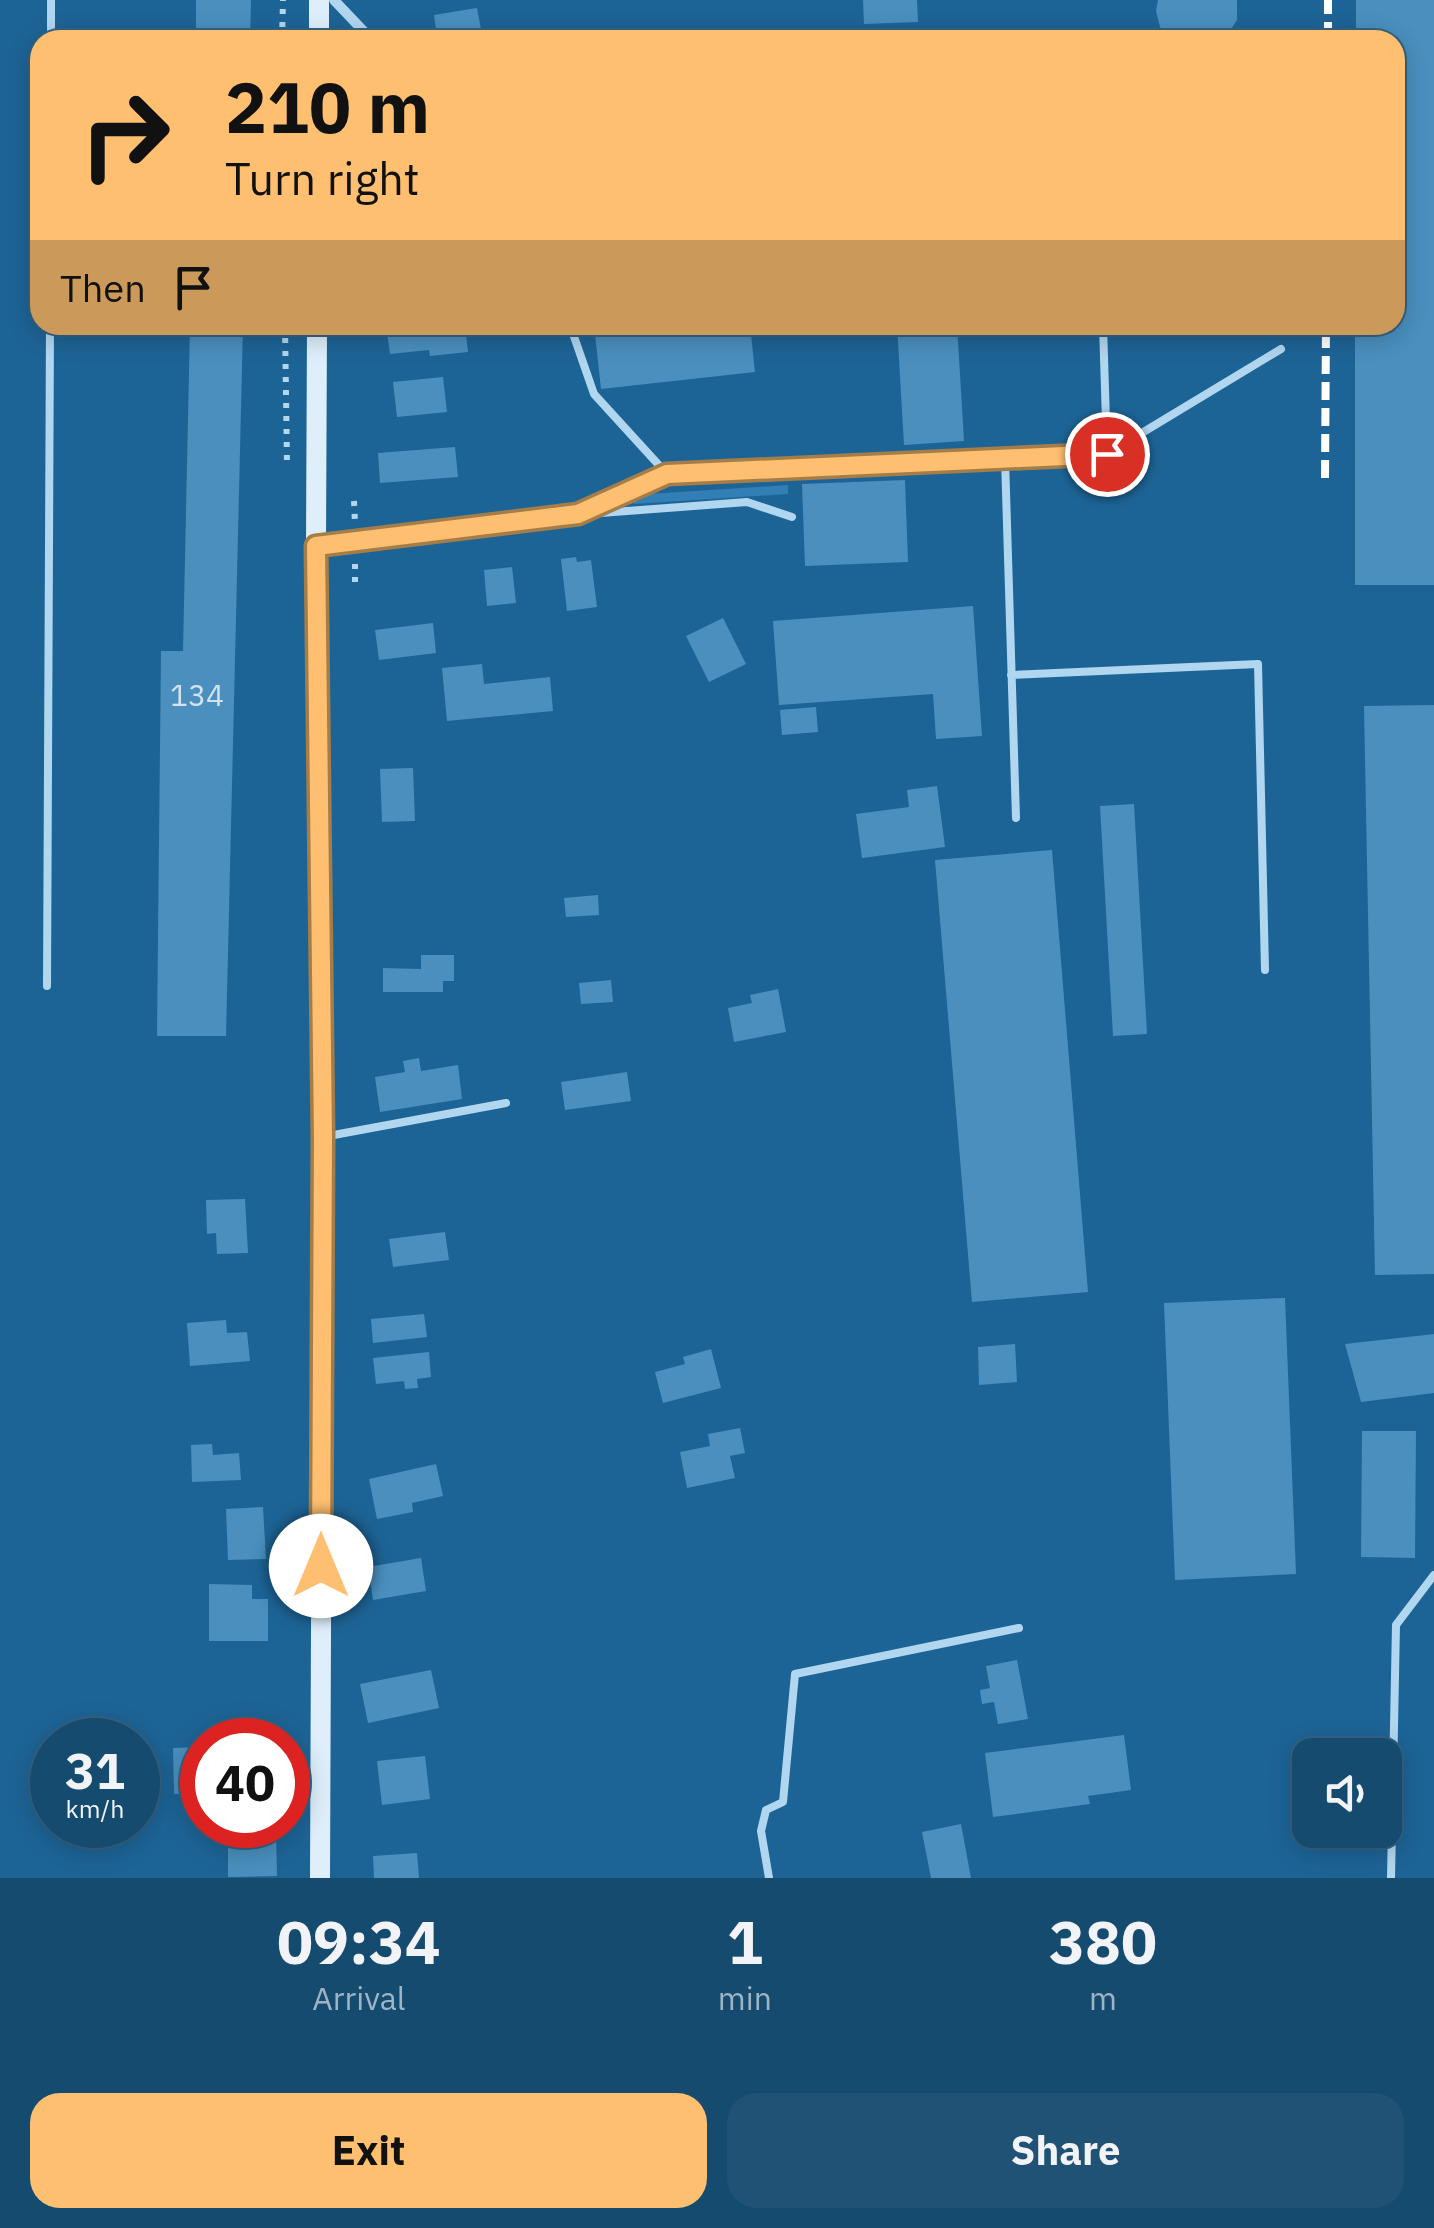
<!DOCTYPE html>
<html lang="en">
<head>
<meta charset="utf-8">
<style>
  body { margin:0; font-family:"IBM Plex Sans",sans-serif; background:#1f5275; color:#f1f3f6; height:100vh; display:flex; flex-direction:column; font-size:38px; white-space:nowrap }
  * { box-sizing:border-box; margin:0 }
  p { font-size:32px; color:#9eb3c3 }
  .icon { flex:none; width:55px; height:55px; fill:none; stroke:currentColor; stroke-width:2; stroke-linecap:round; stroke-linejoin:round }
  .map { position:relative; height:1878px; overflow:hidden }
  .details { display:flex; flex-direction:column; background:#164b70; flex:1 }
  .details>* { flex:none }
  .hud { position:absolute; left:30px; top:30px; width:1375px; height:305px; border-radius:30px; box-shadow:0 5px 25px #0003,0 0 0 2px #356383; background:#fec070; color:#111; overflow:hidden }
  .buttons { position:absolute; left:1292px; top:1738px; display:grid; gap:20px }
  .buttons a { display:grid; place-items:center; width:110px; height:110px; border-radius:20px; background:#164b70; box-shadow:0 5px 25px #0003,0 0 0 2px #356383; font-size:50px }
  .speed { position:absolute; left:30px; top:1718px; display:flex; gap:20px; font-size:50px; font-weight:700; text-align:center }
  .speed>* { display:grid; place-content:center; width:130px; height:130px; border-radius:50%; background:#164b70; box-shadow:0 5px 25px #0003,0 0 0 2px #356383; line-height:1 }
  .speed small { font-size:25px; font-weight:400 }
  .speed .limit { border:15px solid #d22; background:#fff; color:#111 }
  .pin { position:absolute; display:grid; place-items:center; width:85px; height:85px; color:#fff; margin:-42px; border:5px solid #fff; border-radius:50%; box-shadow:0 2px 10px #0007 }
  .me { position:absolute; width:110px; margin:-55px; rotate:0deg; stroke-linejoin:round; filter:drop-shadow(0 0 8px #0008) }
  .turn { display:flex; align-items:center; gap:35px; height:210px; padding:0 30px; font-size:45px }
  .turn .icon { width:130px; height:130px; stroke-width:2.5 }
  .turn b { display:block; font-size:70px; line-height:85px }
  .then { display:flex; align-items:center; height:95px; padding:0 30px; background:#0003; gap:20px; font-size:38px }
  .eta { display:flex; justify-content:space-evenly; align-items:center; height:170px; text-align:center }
  .eta b { font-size:60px; font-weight:700; line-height:70px }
  .button { display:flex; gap:20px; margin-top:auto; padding:20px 30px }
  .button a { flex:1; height:115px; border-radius:30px; background:#fec070; color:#111; font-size:40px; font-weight:700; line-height:115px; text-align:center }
  .button a+a { background:#1f5275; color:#f1f3f6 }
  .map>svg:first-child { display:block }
</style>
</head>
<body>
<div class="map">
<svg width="1434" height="1878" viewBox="0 0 1434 1878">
  <rect width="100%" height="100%" fill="#1d6496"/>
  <path fill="#317fb4" d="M 788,485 L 788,494 L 634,504 L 633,495 Z"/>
  <path fill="#4a8fbe" d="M 196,0 L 251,0 L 250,40 L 196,40 Z
    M 863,0 L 917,0 L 918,22 L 864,24 Z
    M 1158,0 L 1237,0 L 1237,20 L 1224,40 L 1170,40 L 1160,27 L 1156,11 Z
    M 1356,0 L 1434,0 L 1434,585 L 1355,585 L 1355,325 L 1395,325 L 1395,40 L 1356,40 Z
    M 477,8 L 483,40 L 426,40 L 437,36 L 434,15 Z
    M 190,325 L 243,325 L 226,1036 L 157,1036 L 161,651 L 183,651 Z
    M 386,325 L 465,325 L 468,352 L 430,356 L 429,350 L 390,354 Z
    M 594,325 L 750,325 L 755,372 L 601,389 Z
    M 897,325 L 957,325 L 964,441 L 904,445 Z
    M 443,377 L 447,412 L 397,417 L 393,382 Z
    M 455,447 L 458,477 L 380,483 L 378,453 Z
    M 905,480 L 908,562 L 805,566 L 802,484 Z
    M 576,557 L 577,562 L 591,560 L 597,607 L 567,611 L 561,559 Z
    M 512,567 L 516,603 L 487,606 L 484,570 Z
    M 973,606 L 982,736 L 936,739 L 933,694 L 779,705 L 773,621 Z
    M 723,618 L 746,664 L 709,682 L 686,636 Z
    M 433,623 L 436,653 L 379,660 L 375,630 Z
    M 482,664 L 484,684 L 550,677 L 553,711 L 447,721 L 442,668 Z
    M 1434,705 L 1434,1274 L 1375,1275 L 1364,706 Z
    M 816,707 L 818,732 L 782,735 L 780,710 Z
    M 413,768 L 415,821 L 382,822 L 380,769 Z
    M 937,786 L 945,847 L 862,858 L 856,814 L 909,807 L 907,790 Z
    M 1134,804 L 1147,1034 L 1113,1036 L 1100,806 Z
    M 1052,850 L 1088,1292 L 972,1302 L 935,860 Z
    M 598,895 L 599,915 L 566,917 L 564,898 Z
    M 421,955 L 454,955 L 454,981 L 443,981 L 443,992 L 383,992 L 383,968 L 421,969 Z
    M 611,980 L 613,1002 L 581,1004 L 579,983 Z
    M 778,989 L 786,1032 L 734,1042 L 728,1008 L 752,1003 L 750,995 Z
    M 419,1058 L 421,1071 L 458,1065 L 462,1099 L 380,1112 L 375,1077 L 405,1072 L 403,1061 Z
    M 627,1072 L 631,1101 L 565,1110 L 561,1082 Z
    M 245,1199 L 248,1253 L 217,1254 L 216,1233 L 207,1234 L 206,1200 Z
    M 445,1232 L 449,1260 L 393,1267 L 389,1239 Z
    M 1285,1298 L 1296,1574 L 1175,1580 L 1164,1303 Z
    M 424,1314 L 427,1337 L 373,1343 L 371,1319 Z
    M 226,1320 L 227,1333 L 247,1332 L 250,1361 L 190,1366 L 187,1323 Z
    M 1434,1334 L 1434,1393 L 1361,1402 L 1345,1344 Z
    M 1015,1344 L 1017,1382 L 979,1385 L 978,1347 Z
    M 711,1349 L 721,1388 L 663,1403 L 655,1372 L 685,1364 L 683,1357 Z
    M 429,1352 L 431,1377 L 417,1379 L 418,1388 L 405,1389 L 404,1381 L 376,1384 L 373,1358 Z
    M 740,1428 L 745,1453 L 730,1456 L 735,1478 L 687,1488 L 680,1452 L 710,1446 L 708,1434 Z
    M 1362,1431 L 1416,1431 L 1415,1558 L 1361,1557 Z
    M 212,1444 L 213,1455 L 239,1453 L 241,1480 L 192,1482 L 191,1445 Z
    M 436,1464 L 443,1496 L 412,1503 L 413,1512 L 377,1519 L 369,1479 Z
    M 263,1507 L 266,1559 L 228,1560 L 226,1509 Z
    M 421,1558 L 426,1591 L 373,1600 L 368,1567 Z
    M 209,1584 L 252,1585 L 252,1599 L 268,1599 L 268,1641 L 209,1641 Z
    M 1017,1660 L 1028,1719 L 998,1724 L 994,1702 L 982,1704 L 980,1690 L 990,1688 L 986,1666 Z
    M 431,1670 L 439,1708 L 368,1723 L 360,1684 Z
    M 1124,1735 L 1131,1790 L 1088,1796 L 1090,1804 L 993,1817 L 985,1753 Z
    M 202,1747 L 202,1793 L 174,1794 L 173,1748 Z
    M 425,1756 L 430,1799 L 382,1805 L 377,1761 Z
    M 961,1824 L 971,1878 L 931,1878 L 922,1832 Z
    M 276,1828 L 277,1876 L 228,1877 L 228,1829 Z
    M 417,1853 L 419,1878 L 374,1878 L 373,1856 Z"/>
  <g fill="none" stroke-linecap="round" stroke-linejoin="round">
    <path stroke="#b1d6ef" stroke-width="6" stroke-dasharray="5 8" stroke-linecap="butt" d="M 282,40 L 283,0
      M 285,325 L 287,464
      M 354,501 L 355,524
      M 355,582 L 355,557"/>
    <path stroke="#b1d6ef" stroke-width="8" d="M 51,40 L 51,0
      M 570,325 L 594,394 L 667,474
      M 1107,454 L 1281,349
      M 1005,459 L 1016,818
      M 578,514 L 667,474 L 1107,454 L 1103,325
      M 587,514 L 747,502 L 792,517
      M 1011,675 L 1258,664 L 1265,970
      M 47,986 L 50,325
      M 323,1137 L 506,1103
      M 769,1878 L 761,1831 L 766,1810 L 783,1802 L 795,1674 L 1019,1628
      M 1391,1878 L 1396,1625 L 1434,1575"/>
    <path stroke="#b1d6ef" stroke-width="10" d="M 334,0 L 372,40
      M 316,545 L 578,514"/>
    <path stroke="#deeffb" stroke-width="20" d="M 319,40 L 319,0
      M 317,325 L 316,545 L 323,1138 L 320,1878"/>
    <path stroke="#fff" stroke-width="8" stroke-dasharray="18 8" stroke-linecap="butt" d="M 1328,40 L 1328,0
      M 1325,478 L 1326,325"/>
  </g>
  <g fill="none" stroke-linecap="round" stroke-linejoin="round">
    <defs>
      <path id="route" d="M 321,1566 L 323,1138 L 316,546 L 578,514 L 667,474 L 1107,454"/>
    </defs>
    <use href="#route" stroke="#a57d49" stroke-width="25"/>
    <use href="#route" stroke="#fec070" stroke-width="18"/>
  </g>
  <g text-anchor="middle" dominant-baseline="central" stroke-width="10" stroke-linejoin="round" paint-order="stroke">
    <g font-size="30" fill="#d2e3ef">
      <text x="197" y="694">134</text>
    </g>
  </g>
</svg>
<div class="buttons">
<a><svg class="icon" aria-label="sound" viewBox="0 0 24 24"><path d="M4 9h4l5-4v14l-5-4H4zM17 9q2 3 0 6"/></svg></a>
</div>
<div class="speed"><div>31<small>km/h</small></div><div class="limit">40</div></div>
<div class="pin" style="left:1107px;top:454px;background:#d93025"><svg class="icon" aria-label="arrive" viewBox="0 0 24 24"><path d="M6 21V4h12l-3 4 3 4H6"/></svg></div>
<svg class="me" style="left:321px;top:1566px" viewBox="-20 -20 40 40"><circle r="19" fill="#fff"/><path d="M0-13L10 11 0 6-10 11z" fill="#fec070"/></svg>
<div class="hud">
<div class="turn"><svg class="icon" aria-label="right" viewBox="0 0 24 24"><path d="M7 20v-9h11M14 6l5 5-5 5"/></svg><div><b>210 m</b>Turn right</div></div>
<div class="then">Then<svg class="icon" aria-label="arrive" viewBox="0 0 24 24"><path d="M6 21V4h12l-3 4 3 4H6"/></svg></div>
</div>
</div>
<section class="details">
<div class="eta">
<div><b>09:34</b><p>Arrival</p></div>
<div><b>1</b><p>min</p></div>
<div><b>380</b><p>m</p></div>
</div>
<div class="button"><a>Exit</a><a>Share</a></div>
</section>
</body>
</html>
